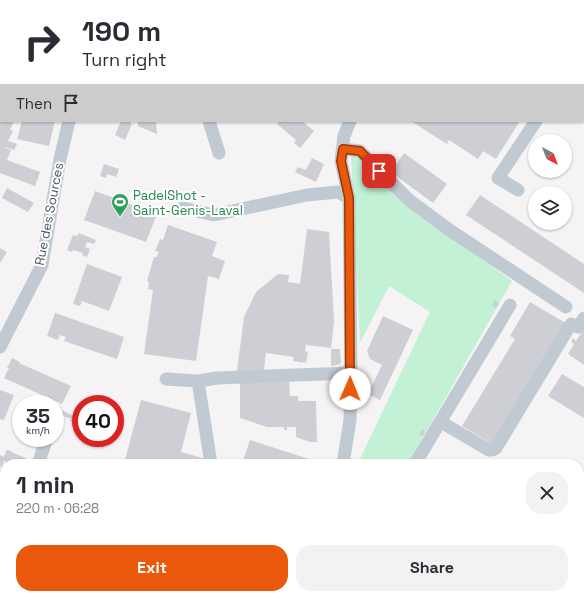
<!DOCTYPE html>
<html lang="en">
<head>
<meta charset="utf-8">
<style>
  body { margin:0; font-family:"Space Grotesk",sans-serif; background:#f2f2f3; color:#2b2b33; height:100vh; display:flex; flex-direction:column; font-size:15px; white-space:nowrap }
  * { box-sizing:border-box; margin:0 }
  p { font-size:13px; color:#7c7c81 }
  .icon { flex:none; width:22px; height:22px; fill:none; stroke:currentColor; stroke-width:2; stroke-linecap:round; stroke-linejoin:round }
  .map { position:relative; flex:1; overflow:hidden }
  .details { position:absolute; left:0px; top:459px; width:584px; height:140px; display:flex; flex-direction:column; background:#fff; border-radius:16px 16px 0 0; box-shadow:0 1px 3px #0004 }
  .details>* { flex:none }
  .hud { position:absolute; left:0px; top:0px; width:584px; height:122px; box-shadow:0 1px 3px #0004; background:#fff; color:#2b2b33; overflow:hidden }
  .needle { width:26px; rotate:138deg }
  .tools { position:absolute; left:528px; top:134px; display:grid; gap:8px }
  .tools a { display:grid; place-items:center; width:44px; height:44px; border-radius:50%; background:#fff; box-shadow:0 1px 3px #0004; font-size:20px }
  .speed { position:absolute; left:12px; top:395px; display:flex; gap:8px; font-size:20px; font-weight:700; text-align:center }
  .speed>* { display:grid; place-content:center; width:52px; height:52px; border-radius:50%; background:#fff; box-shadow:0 1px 3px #0004; line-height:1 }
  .speed small { font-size:10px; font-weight:400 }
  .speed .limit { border:6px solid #d22; background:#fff; color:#111 }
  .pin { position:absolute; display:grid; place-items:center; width:34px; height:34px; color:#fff; margin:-17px; border-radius:8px; box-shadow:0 2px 6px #0006 }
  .me { position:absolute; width:44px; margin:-22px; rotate:1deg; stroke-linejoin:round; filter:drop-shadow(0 0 3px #0008) }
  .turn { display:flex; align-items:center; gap:14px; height:84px; padding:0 16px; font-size:18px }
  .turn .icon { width:52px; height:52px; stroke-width:2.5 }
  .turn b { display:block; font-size:28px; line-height:34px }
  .then { display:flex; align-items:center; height:38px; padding:0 16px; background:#0003; gap:8px; font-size:15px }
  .round { display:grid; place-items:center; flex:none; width:42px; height:42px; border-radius:16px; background:#f2f2f3 }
  .head { display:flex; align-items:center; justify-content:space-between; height:68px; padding:0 16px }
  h1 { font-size:24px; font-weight:800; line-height:30px }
  .primary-button { display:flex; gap:8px; margin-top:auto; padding:8px 16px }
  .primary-button a { flex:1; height:46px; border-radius:16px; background:#ea580c; color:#fff; font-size:16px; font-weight:800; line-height:46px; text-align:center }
  .primary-button a+a { background:#f2f2f3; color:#2b2b33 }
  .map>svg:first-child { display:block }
</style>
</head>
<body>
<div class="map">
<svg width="584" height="599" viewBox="0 0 584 599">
  <rect width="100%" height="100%" fill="#f5f3f3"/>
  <path fill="#c3f1d5" d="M 351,155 L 357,155 L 406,204 L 512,281 L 408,464 L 369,464 L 358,463 L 430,312 L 389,286 L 360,343 Z"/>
  <path fill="#cdcfd5" d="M 0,121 L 14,121 L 10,130 L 13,131 L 8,141 L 17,144 L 14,150 L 5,147 L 5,148 L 11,150 L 7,160 L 40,172 L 35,186 L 0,173 Z
    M 22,121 L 55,121 L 49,146 L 17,139 Z
    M 121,121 L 131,121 L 130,123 L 132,124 L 125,140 L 115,135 Z
    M 138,121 L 156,121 L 157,134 L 138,126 Z
    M 280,121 L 302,121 L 314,131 L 300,148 L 294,143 L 296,140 L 277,124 Z
    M 411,121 L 520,121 L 496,159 L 483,151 L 478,159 L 449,140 L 447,144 Z
    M 404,153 L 447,184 L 433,203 L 391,172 Z
    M 312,158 L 324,164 L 316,182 L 295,172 L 298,167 L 306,170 Z
    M 104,164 L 119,169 L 116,177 L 107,174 L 106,178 L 100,176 Z
    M 7,188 L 34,203 L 28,212 L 2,198 Z
    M 165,188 L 170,189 L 167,201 L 163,200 Z
    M 95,191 L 157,214 L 146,242 L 84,220 Z
    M 480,195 L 584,264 L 584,293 L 466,215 Z
    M 168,225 L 217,242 L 212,256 L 225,261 L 219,279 L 208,276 L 196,361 L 144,354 L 153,290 L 148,289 L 149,282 L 147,281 L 154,257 L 157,257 L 159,252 L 155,251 L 160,239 L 163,240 Z
    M 307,229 L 329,232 L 334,321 L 334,322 L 331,348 L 306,345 L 305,351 L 308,352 L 306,363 L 303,362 L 301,363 L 300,362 L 293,361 L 294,357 L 266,353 L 264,370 L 237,371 L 244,317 L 256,292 L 278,274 L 289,275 L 288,282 L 300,284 Z
    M 79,233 L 96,240 L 94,244 L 87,242 L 85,247 L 90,249 L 87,257 L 82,255 L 83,253 L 73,250 L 72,252 L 67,250 L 73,235 L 77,236 Z
    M 0,248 L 7,252 L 0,263 Z
    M 87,264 L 122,277 L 109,311 L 82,301 L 80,306 L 73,304 Z
    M 494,300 L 499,303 L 496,308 L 492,305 Z
    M 530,302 L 569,325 L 495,446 L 462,426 L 515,339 L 510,336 Z
    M 55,313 L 124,337 L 117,359 L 64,341 L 66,337 L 60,335 L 58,340 L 47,336 Z
    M 383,316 L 413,330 L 380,400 L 368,394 L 382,365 L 370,359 L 367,351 Z
    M 584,329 L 584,365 L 568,354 L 574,344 L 571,342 L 573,338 L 576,341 Z
    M 331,349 L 340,349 L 341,363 L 337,365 L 331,366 Z
    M 12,358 L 20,362 L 19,363 L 71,386 L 62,404 L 4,378 L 9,368 L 7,368 Z
    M 562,374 L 584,387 L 584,418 L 548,396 Z
    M 289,380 L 290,396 L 298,396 L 298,401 L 316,401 L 317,442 L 310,442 L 296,437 L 296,427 L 287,427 L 287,430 L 284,430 L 284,427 L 267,427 L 240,418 L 240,382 Z
    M 0,390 L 14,395 L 4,420 L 0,419 Z
    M 141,400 L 191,413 L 181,452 L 206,459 L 205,464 L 124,464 Z
    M 59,409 L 81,419 L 81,425 L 70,421 L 71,419 L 58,414 Z
    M 422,429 L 425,431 L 423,436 L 419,435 Z
    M 21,438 L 37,438 L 35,443 Z
    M 250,440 L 315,461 L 314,464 L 242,464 Z
    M 8,450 L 12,452 L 13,453 L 26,458 L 23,464 L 12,464 L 13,462 L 11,461 L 10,463 L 4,461 L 2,467 L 0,466 L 0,455 L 4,457 L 6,451 Z
    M 365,459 L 372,459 L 371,461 L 377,462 L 376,464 L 364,463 Z
    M 3,488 L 5,489 L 5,502 L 0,500 L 2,495 L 1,494 Z
    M 579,499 L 584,502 L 584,564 L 579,561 Z
    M 10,594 L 26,594 L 24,598 Z
    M 89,594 L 225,594 L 223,599 L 87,599 Z
    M 263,594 L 281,594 L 279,599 Z
    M 324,594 L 366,594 L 380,599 L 322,599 Z
    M 396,594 L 433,594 L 439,596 L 438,599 L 394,599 Z"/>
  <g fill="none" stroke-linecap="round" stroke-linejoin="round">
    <path stroke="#c1cad2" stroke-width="13" d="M 330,0 L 332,1
      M 517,0 L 518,1
      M 111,1 L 112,0
      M 188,1 L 188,0
      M 449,1 L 450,0
      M 495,1 L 496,0
      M 583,41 L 584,41
      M 583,63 L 584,64
      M 209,121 L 219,153
      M 343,149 L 360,151 L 409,200 L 448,229 L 566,307
      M 518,190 L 498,178 L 536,121
      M 183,208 L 214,215 L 307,195 L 338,192 L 349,198
      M 0,347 L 42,265 L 60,159 L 69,121
      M 166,379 L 198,381 L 217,378 L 351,373
      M 198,381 L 211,464
      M 441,422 L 487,449 C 490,451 493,450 496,448 L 571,324 L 578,327 L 584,318
      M 38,464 L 47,438
      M 343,464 L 350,420 L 351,373 L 349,198 L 341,161 L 344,136 L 350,121
      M 415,464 L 510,305
      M 0,582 L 5,566
      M 579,586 L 584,585
      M 231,599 L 232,594
      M 296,599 L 298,594
      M 460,599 L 463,594
      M 535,599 L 552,594"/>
  </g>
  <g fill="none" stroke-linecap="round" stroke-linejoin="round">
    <defs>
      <path id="route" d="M 350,389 L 349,198 L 341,161 L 343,149 L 360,151 L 379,171"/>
    </defs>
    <use href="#route" stroke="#983908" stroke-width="10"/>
    <use href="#route" stroke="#ea580c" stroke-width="7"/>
  </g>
  <defs>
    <symbol id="stadium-pin" viewBox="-11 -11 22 30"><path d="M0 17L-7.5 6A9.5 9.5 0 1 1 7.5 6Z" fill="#2e9e5b" stroke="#fff"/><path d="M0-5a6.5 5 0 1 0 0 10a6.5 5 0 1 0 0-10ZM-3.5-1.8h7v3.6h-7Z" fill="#fff"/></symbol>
  </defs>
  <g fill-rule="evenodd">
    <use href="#stadium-pin" x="110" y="192" width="20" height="27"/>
  </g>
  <g text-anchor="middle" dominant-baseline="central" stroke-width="4" stroke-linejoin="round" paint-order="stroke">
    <g font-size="13" fill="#27864d" stroke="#fff" text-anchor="start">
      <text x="133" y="195">PadelShot -<tspan x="133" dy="15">Saint-Genis-Laval</tspan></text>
    </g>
    <g font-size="13" fill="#4a5661" stroke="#fff">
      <text transform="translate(49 214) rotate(-79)">Rue des Sources</text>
    </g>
  </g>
</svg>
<div class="tools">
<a><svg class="needle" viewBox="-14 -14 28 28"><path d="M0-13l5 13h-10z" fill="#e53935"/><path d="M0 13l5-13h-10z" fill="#7c7c81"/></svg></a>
<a><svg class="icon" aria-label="layers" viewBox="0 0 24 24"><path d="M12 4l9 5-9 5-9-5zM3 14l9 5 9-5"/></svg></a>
</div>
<div class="speed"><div>35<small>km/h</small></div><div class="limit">40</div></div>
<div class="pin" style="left:379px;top:171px;background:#d93025"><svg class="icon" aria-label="arrive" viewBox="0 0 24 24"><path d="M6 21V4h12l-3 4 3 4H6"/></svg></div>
<svg class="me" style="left:350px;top:389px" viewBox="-20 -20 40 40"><circle r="19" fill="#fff"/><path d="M0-13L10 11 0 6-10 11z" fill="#ea580c"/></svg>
<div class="hud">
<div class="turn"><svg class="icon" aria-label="right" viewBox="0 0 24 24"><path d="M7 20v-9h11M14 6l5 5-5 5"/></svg><div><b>190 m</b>Turn right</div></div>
<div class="then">Then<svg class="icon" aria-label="arrive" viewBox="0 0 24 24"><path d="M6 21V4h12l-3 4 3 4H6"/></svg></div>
</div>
<section class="details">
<div class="head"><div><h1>1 min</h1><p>220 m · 06:28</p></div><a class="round"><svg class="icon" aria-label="close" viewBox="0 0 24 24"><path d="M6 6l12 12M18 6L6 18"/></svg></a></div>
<div class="primary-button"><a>Exit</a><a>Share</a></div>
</section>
</div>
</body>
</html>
